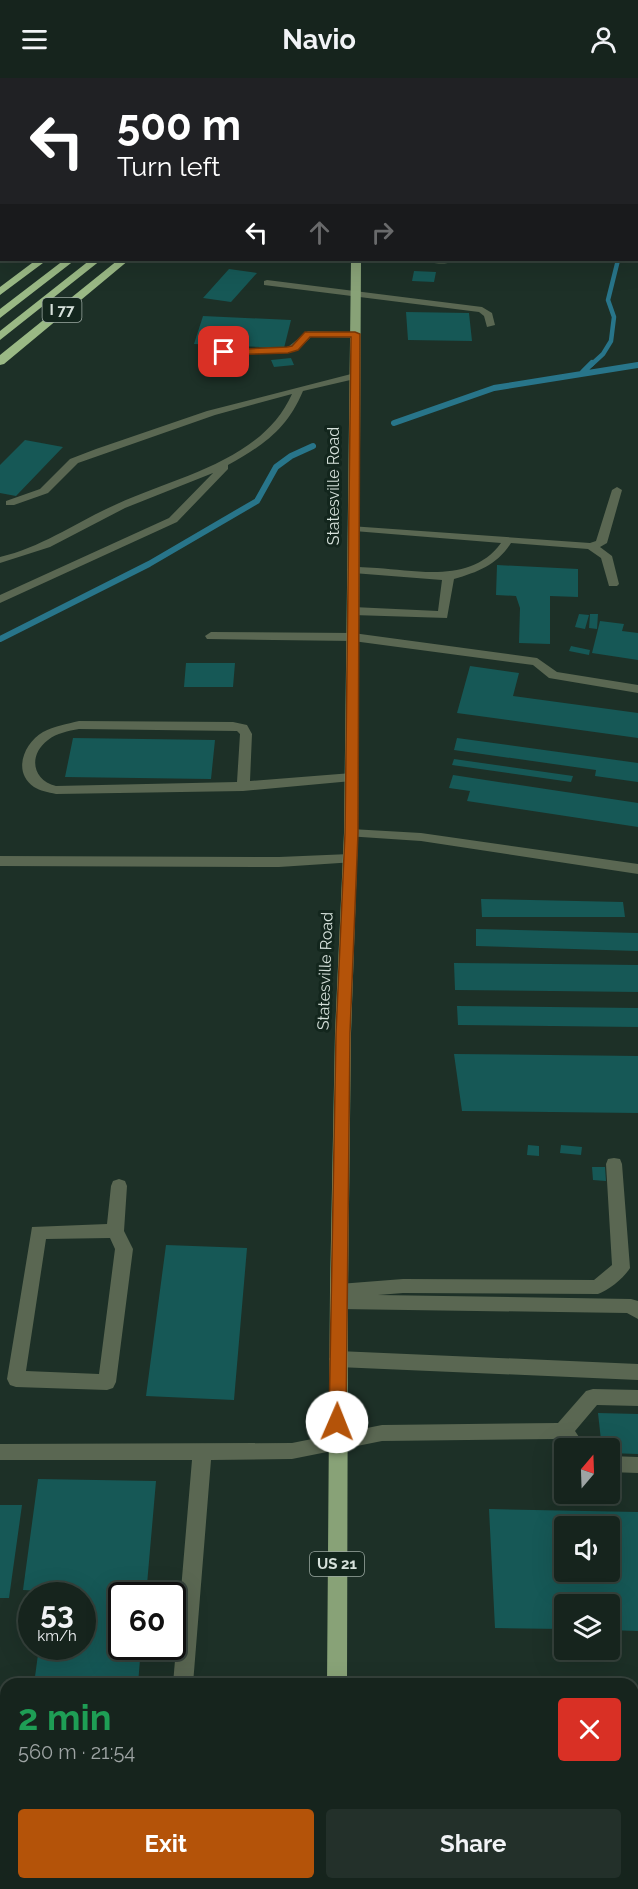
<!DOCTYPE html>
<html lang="en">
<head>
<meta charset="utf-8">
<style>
  body { margin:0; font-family:Raleway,sans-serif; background:#23302a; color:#f1f3f6; height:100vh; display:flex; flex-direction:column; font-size:22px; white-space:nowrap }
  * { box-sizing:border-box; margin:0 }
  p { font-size:20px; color:#9ea4a4 }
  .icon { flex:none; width:33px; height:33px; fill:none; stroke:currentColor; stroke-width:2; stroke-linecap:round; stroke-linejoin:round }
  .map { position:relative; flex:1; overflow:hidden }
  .details { position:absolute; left:0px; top:1600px; width:639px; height:212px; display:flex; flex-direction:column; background:#16241d; border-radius:18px 18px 0 0; box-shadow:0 6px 24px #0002,0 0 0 2px #35413b }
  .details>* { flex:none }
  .banner { position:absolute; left:0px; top:0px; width:639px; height:183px; box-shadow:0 6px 24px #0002,0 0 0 2px #35413b; background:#202124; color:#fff; overflow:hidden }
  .needle { width:39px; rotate:19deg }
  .tools { position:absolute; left:554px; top:1360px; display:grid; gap:12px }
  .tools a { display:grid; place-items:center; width:66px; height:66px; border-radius:6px; background:#16241d; box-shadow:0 6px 24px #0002,0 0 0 2px #35413b; font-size:30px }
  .speed { position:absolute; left:18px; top:1504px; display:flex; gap:12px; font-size:30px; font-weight:700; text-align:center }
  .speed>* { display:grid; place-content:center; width:78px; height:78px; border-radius:50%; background:#16241d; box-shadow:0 6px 24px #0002,0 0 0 2px #35413b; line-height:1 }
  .speed small { font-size:15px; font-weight:400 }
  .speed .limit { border:3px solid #111; border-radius:9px; background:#fff; color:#111 }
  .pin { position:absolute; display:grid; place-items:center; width:51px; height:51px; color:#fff; margin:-26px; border-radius:12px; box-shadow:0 3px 9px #0006 }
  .me { position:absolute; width:66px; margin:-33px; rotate:1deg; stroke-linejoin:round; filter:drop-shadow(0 0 4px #0008) }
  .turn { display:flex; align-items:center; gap:21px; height:126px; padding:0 18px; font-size:27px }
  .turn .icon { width:78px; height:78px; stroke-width:2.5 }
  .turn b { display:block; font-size:42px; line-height:51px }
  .lanes { display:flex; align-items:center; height:57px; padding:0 18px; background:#0003; justify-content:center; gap:30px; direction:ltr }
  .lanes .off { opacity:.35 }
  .round { display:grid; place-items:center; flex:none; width:63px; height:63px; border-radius:6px; background:#23302a }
  .overview { display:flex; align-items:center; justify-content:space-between; height:102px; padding:0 18px }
  h1 { font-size:36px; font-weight:700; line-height:45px; color:#1e9e55 }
  .primary-button { display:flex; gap:12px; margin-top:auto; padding:12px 18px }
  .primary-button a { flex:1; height:69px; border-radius:6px; background:#b45309; color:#fff; font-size:24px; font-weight:700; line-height:69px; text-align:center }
  .primary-button a+a { background:#23302a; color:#f1f3f6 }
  header { display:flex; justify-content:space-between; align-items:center; height:78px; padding:0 18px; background:#16241d; font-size:27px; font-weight:700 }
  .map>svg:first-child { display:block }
</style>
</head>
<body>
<header><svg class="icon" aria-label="menu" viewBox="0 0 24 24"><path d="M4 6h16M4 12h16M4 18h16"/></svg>Navio<svg class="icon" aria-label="person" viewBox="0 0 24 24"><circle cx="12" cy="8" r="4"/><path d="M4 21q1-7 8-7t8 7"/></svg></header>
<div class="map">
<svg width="638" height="1811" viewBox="0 0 638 1811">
  <rect width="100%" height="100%" fill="#1d3027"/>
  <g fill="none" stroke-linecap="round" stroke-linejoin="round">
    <path stroke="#28758a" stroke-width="4.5" d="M 591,287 L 603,276 L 611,263 L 614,239 L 608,222 L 618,182"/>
    <path stroke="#28758a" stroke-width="6" d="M 583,294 L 592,285
      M 394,345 L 494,310 L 638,287
      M 0,561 L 149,486 L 257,423 L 276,389 L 291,378 L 313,368"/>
  </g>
  <path fill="#165856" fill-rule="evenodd" d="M 229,191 L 257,195 L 231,224 L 203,220 Z
    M 414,193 L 436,194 L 434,204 L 412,203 Z
    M 406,234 L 469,235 L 472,263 L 408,262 Z
    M 203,238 L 291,242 L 284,270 L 194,266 Z
    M 291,280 L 294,287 L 274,289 L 271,282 Z
    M 25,362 L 63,369 L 16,418 L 0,415 L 0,387 Z
    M 497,487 L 578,491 L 578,519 L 550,518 L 550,566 L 519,565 L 520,530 L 516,518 L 496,517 Z
    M 579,536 L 589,537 L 585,551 L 575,549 Z
    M 590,536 L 598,536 L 597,551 L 589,550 Z
    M 600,543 L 624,546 L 622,553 L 638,555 L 638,582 L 592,575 Z
    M 571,568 L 590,572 L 589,577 L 569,573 Z
    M 186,585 L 235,585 L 233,609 L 184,609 Z
    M 470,588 L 519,595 L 513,618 L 638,635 L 638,660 L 457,635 Z
    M 73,660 L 215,662 L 211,701 L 65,699 Z
    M 457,660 L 638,685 L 638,704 L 595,698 L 596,692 L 454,672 Z
    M 454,681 L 573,698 L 571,704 L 452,687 Z
    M 453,697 L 638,725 L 638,749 L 467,723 L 470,713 L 449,710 Z
    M 481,821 L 623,824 L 625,839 L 482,839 Z
    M 476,851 L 638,855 L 638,873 L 476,868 Z
    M 454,885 L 638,887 L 638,914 L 455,912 Z
    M 457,928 L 638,930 L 638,949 L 458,947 Z
    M 454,976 L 638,978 L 638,1035 L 462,1033 Z
    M 528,1067 L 539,1068 L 539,1078 L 527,1077 Z
    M 561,1067 L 582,1069 L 581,1077 L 560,1075 Z
    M 592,1089 L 605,1089 L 606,1103 L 593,1102 Z
    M 166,1167 L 247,1170 L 234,1322 L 146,1318 Z
    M 598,1335 L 638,1336 L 638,1376 L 609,1375 L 609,1371 L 602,1371 Z
    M 38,1401 L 156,1403 L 146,1518 L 122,1518 L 122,1569 L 141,1569 L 138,1606 L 34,1606 L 39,1569 L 82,1569 L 82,1518 L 46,1518 L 46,1513 L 23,1512 Z
    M 0,1427 L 22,1427 L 9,1520 L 0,1520 Z
    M 489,1431 L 638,1434 L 638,1553 L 609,1552 L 609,1527 L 564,1527 L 564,1551 L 495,1550 ZM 564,1449 L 609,1449 L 609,1494 L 564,1494 Z
    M 528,1806 L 588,1806 L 589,1811 L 528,1811 Z"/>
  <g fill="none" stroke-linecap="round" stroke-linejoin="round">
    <path fill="#5a6752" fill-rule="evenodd" d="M 34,0 L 42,0 L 33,2 Z
      M 120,0 L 137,2 L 121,2 Z
      M 195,0 L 203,0 L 194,2 Z
      M 0,147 L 2,147 L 0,153 Z
      M 425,182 L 451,182 L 453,183 C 447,187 431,186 425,182 Z
      M 267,202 L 482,229 L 492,235 L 495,247 L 487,249 L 484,238 L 479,234 L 264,207 L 264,203 Z
      M 308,253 L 355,254 L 360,257 L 355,260 L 311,259 L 298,272 L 288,275 L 224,277 L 219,274 L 224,271 L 288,269 Z
      M 355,295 L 359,296 L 359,300 L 303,313 C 287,351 264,367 228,387 L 228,391 L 177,444 L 0,525 L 0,517 L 169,440 L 213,395 L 125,430 L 50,469 L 0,485 L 0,479 C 43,469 78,443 117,426 C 178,398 262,383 292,316 L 215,337 L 78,385 L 48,415 L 14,427 L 6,427 L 6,423 L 40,411 L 70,381 L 96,371 L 207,333 Z
      M 617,409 L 622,412 L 607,465 L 600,469 L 612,478 L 619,506 L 617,508 L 609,508 L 601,480 L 588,471 L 511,465 C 497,487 478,494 454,501 L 447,540 L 353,537 L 347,533 L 353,529 L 438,533 L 442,502 L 353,495 L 347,492 L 349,490 C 358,488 368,490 377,490 C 420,493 472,505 501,465 L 354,453 L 350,452 L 350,448 L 590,465 L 596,463 L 612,412 Z
      M 211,554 L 353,555 L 537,580 L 557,594 L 638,607 L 638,615 L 549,600 L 533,587 L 353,563 L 207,561 L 205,558 Z
      M 79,643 L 233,644 L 247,647 L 252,656 L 250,703 L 352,695 L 359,699 L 352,703 L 243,713 L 56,716 C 48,714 40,713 34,709 C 12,694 24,665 43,654 C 54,648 67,646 79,643 ZM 79,651 L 237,653 L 240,656 L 237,704 L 56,708 C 32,702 28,677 48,662 C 57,655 68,653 79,651 Z
      M 351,751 L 421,755 L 638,786 L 638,796 L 421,763 L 346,758 L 344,755 L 346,752 Z
      M 350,776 L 357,781 L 355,784 L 279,789 L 0,788 L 0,778 L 279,779 Z
      M 614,1080 L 620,1081 L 622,1086 L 630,1190 C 624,1200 609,1212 598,1216 L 403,1215 L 378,1217 L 631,1221 L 638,1223 L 638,1241 L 627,1235 L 339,1231 L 333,1229 L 330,1224 L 334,1218 L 330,1213 L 333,1208 L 339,1206 L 403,1201 L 594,1202 L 612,1187 L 606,1086 L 608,1081 Z
      M 119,1101 L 125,1103 L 127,1108 L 124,1153 L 133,1171 L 116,1304 L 113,1310 L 107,1312 L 16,1309 L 10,1307 L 7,1301 L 32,1149 L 107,1146 L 111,1108 L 113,1103 ZM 110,1160 L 115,1171 L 99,1296 L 26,1293 L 46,1161 Z
      M 338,1273 L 638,1286 L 638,1302 L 338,1289 L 332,1286 L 329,1281 L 332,1276 Z
      M 593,1311 L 638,1312 L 638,1328 L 597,1327 L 575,1353 L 587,1371 L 566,1371 L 558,1361 L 382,1363 L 292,1381 L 211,1382 L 193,1606 L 173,1606 L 192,1382 L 0,1382 L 0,1366 L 292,1365 L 382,1347 L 558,1345 L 586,1313 Z
      M 609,1378 L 638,1379 L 638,1395 L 609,1394 Z
      M 156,1806 L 178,1806 L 178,1811 L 156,1811 Z"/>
    <path fill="#88a277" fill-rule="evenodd" d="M 399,0 L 407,0 L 398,2 Z
      M 351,182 L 361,182 L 358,755 L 351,955 L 348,1213 L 347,1606 L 327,1606 L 330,1213 L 335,955 L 344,755 Z
      M 326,1806 L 348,1806 L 348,1811 L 326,1811 Z"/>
    <path fill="#9ab985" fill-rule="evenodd" d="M 264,0 L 274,0 L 263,2 Z
      M 286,0 L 296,0 L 286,2 Z
      M 308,0 L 318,0 L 307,2 Z
      M 331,0 L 340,0 L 330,2 Z
      M 36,182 L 47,182 L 0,217 L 0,209 Z
      M 64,182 L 75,182 L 0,240 L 0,231 Z
      M 90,182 L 101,182 L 0,262 L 0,253 Z
      M 118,182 L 129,182 L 4,286 L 0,287 L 0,277 Z"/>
  </g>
  <path fill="#b45309" stroke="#753606" stroke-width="1.5" d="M 305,254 L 355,254 L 360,256 L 358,755 L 350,955 L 346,1344 L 343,1349 L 337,1351 L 331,1349 L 329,1344 L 336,955 L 345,755 L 351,259 L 310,259 L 298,272 L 288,275 L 224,277 L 219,274 L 224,272 L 287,269 L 292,268 Z"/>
  <g text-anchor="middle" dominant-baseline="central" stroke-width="6" stroke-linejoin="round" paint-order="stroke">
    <g fill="#13261d" stroke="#9ca9a2" stroke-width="1.5">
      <rect x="42.5" y="220" width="39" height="24" rx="4.5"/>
      <rect x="310" y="1474" width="54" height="24" rx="4.5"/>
    </g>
    <g font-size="15" font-weight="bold" fill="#d6e1db">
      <text x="62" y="232">I 77</text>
      <text x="337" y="1486">US 21</text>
    </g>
    <g font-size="16" fill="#d6e1db" stroke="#13261d">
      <text transform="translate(333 408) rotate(-90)">Statesville Road</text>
      <text transform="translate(325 893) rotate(-88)">Statesville Road</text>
    </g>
  </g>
</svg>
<div class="tools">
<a><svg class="needle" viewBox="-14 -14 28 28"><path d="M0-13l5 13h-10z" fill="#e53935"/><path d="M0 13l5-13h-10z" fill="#9ea4a4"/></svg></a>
<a><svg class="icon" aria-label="sound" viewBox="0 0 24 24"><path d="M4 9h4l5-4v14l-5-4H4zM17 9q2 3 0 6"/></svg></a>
<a><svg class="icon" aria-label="layers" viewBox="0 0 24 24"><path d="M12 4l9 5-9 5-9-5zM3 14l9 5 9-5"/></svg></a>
</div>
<div class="speed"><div>53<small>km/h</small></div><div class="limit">60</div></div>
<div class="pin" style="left:224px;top:274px;background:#d93025"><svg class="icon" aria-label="arrive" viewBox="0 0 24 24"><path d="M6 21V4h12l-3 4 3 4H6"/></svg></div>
<svg class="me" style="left:337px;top:1344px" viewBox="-20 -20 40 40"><circle r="19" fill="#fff"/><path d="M0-13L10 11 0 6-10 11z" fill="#b45309"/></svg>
<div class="banner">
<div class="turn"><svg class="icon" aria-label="left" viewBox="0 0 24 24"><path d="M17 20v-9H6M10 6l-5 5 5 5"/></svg><div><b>500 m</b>Turn left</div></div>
<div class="lanes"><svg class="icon" aria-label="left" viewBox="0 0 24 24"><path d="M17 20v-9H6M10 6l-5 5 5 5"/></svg><svg class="icon off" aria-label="ahead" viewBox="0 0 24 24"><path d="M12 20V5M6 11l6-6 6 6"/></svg><svg class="icon off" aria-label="right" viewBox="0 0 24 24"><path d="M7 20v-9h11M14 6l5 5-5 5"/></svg></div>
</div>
<section class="details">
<div class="overview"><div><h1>2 min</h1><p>560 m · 21:54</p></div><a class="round" style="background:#d93025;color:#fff"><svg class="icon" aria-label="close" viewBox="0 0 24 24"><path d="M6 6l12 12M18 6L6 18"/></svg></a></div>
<div class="primary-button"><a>Exit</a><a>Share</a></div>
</section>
</div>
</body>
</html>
